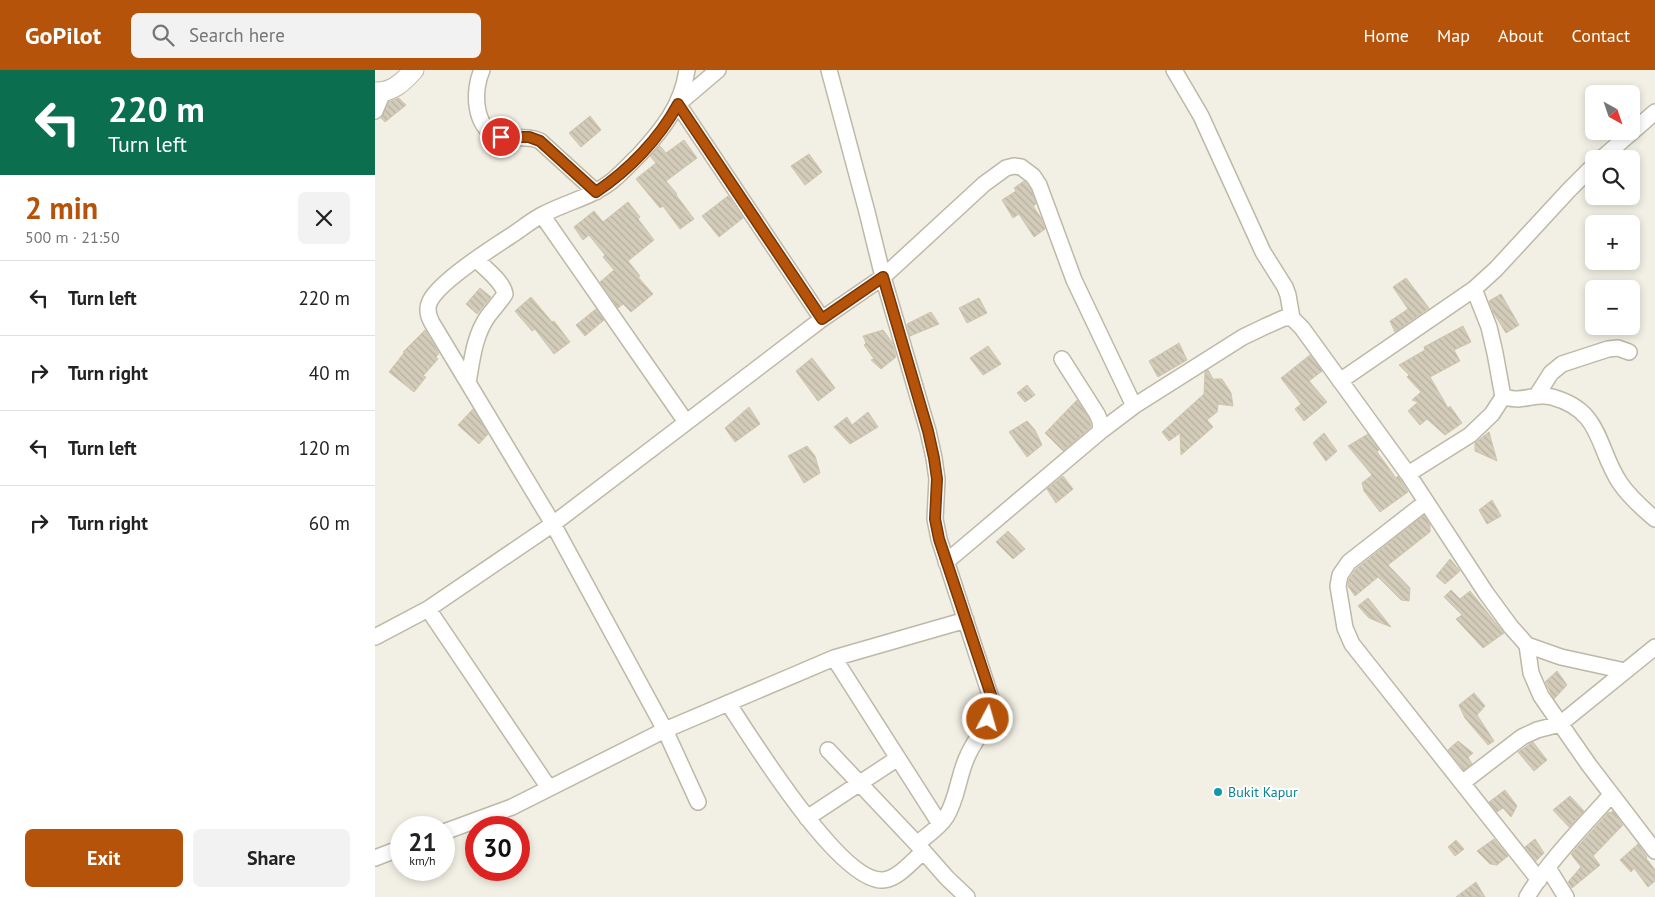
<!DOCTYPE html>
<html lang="en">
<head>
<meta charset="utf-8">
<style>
  body { margin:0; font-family:"PT Sans",sans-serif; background:#f2f2f2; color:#222; height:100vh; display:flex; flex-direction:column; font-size:19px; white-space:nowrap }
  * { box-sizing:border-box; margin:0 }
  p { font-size:16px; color:#767676 }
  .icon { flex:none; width:28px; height:28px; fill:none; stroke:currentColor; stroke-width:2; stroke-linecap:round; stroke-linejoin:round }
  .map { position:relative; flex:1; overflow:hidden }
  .panel { display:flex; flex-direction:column; background:#fff; width:375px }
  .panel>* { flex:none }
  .top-card { background:#0b6e4f; color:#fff; overflow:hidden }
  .needle { width:32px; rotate:140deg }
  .controls { position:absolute; left:1210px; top:15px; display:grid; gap:10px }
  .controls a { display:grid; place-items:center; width:55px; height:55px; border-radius:8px; background:#fff; box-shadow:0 2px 8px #0003; font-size:25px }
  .speed { position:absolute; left:15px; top:746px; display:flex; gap:10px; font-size:25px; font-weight:700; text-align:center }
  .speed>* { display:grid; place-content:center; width:65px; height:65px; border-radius:50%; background:#fff; box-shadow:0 2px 8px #0003; line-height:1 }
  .speed small { font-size:12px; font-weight:400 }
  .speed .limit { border:8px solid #d22; background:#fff; color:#111 }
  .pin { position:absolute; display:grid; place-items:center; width:42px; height:42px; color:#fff; margin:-21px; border:2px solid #fff; border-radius:50%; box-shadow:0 1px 5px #0007 }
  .me { position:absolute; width:55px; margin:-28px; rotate:6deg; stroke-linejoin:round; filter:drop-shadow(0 0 4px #0008) }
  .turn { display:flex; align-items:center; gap:18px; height:105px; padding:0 25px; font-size:22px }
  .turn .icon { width:65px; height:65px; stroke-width:2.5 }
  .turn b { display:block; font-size:35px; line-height:42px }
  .round { display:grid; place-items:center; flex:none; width:52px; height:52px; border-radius:8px; background:#f2f2f2 }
  .overview { display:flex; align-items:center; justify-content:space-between; height:85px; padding:0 25px }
  h1 { font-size:30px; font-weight:600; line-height:38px; color:#b45309 }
  .button { display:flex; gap:10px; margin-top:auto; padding:10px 25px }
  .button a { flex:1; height:58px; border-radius:8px; background:#b45309; color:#fff; font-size:20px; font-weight:600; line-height:58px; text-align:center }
  .button a+a { background:#f2f2f2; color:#222 }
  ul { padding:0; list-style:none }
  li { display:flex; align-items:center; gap:15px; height:75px; padding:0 25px; border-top:1px solid #e0e0e0 }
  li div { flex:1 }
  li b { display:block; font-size:19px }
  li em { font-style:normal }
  header { display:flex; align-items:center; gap:30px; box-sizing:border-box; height:70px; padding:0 25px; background:#b45309; color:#fff }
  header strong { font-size:24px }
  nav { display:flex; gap:28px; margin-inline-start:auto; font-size:18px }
  .search { width:350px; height:45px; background:#f2f2f2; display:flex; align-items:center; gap:12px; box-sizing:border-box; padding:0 18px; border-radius:8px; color:#767676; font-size:19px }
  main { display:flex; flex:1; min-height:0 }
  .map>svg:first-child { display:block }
</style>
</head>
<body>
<header>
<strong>GoPilot</strong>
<div class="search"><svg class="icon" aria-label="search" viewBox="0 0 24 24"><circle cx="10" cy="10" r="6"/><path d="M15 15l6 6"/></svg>Search here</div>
<nav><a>Home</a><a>Map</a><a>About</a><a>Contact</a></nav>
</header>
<main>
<section class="panel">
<div class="top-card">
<div class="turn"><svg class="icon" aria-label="left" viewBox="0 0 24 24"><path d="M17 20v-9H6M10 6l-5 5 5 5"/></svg><div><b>220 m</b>Turn left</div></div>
</div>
<div class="overview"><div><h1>2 min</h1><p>500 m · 21:50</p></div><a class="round"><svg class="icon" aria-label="close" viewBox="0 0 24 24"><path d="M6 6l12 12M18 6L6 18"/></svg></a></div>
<ul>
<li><svg class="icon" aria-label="left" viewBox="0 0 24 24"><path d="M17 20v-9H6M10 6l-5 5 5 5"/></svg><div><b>Turn left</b></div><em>220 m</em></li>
<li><svg class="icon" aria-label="right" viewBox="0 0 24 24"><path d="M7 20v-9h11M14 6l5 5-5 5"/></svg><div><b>Turn right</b></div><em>40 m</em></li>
<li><svg class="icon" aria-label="left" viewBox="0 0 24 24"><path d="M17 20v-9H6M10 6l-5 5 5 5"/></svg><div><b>Turn left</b></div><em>120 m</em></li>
<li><svg class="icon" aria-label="right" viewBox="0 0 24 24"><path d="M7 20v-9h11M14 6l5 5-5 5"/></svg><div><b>Turn right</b></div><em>60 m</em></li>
</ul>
<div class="button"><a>Exit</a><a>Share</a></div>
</section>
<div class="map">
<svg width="1280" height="827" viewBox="0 0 1280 827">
  <defs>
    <pattern id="building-back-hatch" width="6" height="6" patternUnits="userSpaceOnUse" patternTransform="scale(1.25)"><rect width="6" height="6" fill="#d4ccba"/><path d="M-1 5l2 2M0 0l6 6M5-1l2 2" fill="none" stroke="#b7b0a0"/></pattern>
  </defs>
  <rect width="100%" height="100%" fill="#f2efe4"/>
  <path fill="url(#building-back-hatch)" stroke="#cfc5ad" d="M 24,28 L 31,35 L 10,52 L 6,48 L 14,32 Z
    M 215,46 L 226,60 L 206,77 L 194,63 Z
    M 309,70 L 322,88 L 291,111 L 302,124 L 301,125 L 319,149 L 305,159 L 288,136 L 285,138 L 261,109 L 281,93 L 275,86 L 285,76 L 291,83 Z
    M 434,84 L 447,102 L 430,115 L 416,96 Z
    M 649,111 L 656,119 L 661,134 L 658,136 L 666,148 L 670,159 L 659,167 L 644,144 L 638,148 L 627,130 L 641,121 L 639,118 Z
    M 353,126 L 368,148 L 344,167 L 327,146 Z
    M 253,132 L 265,147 L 263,149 L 279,170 L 253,191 L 265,206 L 263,207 L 278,224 L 256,242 L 248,234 L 243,238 L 225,212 L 239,200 L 228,187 L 230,185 L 214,165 L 208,170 L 199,157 L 219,141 L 228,152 Z
    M 1031,208 L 1054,238 L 1020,262 L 1015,251 L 1033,239 L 1018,217 Z
    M 105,218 L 116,227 L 102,244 L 91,234 Z
    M 1126,224 L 1144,255 L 1131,263 L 1118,242 L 1114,231 Z
    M 156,227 L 177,252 L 179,251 L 195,272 L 179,284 L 160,259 L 157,261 L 140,241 Z
    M 604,228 L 612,243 L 592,253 L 584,238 Z
    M 221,239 L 229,250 L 210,266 L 201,255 Z
    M 556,242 L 564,254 L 535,266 L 532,254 Z
    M 1088,256 L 1096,272 L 1079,280 L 1085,291 L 1055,307 L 1073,338 L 1075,336 L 1087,353 L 1070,365 L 1052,349 L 1045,355 L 1033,341 L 1043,332 L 1037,330 L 1046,322 L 1032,307 L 1034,305 L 1024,295 L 1050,280 L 1049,277 Z
    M 50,260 L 64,283 L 61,287 L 63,289 L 48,306 L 51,307 L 39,322 L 14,302 L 29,283 L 28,282 Z
    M 508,260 L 517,272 L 521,287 L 506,299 L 496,290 L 499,289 L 489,275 L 491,273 L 488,266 Z
    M 804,273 L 812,290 L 783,307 L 774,291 Z
    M 613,276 L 626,294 L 608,305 L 595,288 Z
    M 935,285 L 947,301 L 934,311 L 952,332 L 929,351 L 920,339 L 926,334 L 906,308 Z
    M 437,288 L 460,318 L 443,331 L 421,301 Z
    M 833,300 L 838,309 L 847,309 L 856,323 L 858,336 L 843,334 L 842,342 L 832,350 L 838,357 L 806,385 L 805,363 L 794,371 L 787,362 L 829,324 L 830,302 Z
    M 652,315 L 660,325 L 650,332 L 642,323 Z
    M 702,330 L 714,348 L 716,357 L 688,381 L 670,363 Z
    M 374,337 L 385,354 L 360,372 L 350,358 Z
    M 98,339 L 113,364 L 104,374 L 83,355 Z
    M 493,342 L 503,357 L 475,374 L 459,357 L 472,347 L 477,355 Z
    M 652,351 L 660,360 L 667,375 L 652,387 L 634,362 Z
    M 1114,362 L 1122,391 L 1100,381 L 1100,373 Z
    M 949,363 L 962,381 L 951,391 L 938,373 Z
    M 993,364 L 1004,380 L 1002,382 L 1021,408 L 1023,406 L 1033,422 L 1005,442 L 989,421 L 987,413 L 997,405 L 973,376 Z
    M 432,376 L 440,386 L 445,403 L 429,413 L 413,386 Z
    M 688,406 L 698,419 L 681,433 L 672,419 Z
    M 1117,430 L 1126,446 L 1112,454 L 1104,440 Z
    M 1049,445 L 1055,455 L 1055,462 L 1013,495 L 1035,518 L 1034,531 L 1026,530 L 1003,507 L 980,526 L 973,516 L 974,509 L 981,499 Z
    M 633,461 L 650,479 L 638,489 L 621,472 Z
    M 1075,489 L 1085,501 L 1070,514 L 1061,506 Z
    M 1076,520 L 1085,529 L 1095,521 L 1129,563 L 1108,578 L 1081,549 L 1087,545 L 1069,527 Z
    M 993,528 L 1016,557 L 994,548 L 983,536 Z
    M 1182,601 L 1192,615 L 1179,629 L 1170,612 Z
    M 1099,623 L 1110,636 L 1102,645 L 1119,671 L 1113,675 L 1090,648 L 1084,635 Z
    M 1083,671 L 1098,683 L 1093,687 L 1097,694 L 1089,700 L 1073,680 Z
    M 1158,672 L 1172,690 L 1159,701 L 1143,682 Z
    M 1130,720 L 1142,736 L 1136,747 L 1128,738 L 1122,742 L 1114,732 Z
    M 1195,726 L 1209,741 L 1194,757 L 1178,740 Z
    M 1238,741 L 1248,755 L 1218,786 L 1225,795 L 1197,818 L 1193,812 L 1206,797 L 1196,784 L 1234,742 L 1235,743 Z
    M 1119,769 L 1133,786 L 1122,795 L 1115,794 L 1102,781 Z
    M 1160,769 L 1169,783 L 1161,791 L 1150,777 Z
    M 1081,770 L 1089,779 L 1080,786 L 1073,777 Z
    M 1263,774 L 1272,787 L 1271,788 L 1280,800 L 1280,811 L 1273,817 L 1259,798 L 1256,802 L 1245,790 Z
    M 1101,812 L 1110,827 L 1081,827 Z"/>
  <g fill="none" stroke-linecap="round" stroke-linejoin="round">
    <defs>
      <path id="minor" d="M 107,0 C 98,19 98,58 123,66 C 137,71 151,64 165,71 L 221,122
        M 312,0 C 307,35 288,59 265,84 C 256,93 247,103 237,111 C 217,127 192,132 169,144 C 158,149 148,158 137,165 C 117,178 65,211 55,231 C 51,239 53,246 57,253 L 178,454 L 290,660 L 323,732
        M 343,0 L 303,34 L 447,249
        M 454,0 L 492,142 L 508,207 L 553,361 L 559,388 L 562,409 L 560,449 L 564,469 L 619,637 C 614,654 600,669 593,685 C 583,705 583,728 571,747 C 564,758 551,766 542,774
        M 799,0 L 826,46 L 888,182 L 910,217 L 913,225 L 917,248
        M 0,41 L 8,22
        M 1226,89 L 1280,42
        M 167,145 L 311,352
        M 687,289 L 722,344 L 725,351 L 726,361
        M 965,311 L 1099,219 L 1121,199 L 1194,120 L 1219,95
        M 93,313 C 97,290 99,266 113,246 C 119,238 125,232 130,224 C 128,211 110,199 101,189
        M 1162,325 L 1176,303 L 1187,294 L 1233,279 L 1243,278 L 1254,282
        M 1128,327 C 1133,328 1138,329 1143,329 C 1156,328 1164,324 1177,327 C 1228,341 1221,377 1245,413 C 1254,426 1268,439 1280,449
        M 1033,404 L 1095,365 L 1117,344 L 1128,327 L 1120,283 L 1114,257 L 1099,219
        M 1051,432 L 974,492 L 965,505 L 963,516 L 970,558 L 977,574 L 1164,810
        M 571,492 L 726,361 L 759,336 L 868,267 L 891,256 L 909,248 L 917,248 L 927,258 L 1033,404 L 1111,523 L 1136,557 L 1152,575 L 1186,587 L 1250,601
        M 53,539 L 174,718
        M 0,567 L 53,539 L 178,454 L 447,249 L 508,207 L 609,114 L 631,98 L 639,96 L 646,97 L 658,106 L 664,115 L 699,210 L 759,336
        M 1152,575 L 1156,603 L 1166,626 L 1214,695 L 1280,781
        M 459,588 L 565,754
        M 353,633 C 376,668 465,813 508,810 C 523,809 537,791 548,782
        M 453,680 L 542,774 L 572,808 L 592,827
        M 1087,713 L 1147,667 L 1162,660 L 1185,654 L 1280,577
        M 432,748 L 523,688
        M 69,762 L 137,737 L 290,660 L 459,588 L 591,550
        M 0,788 L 26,778
        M 1173,798 L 1191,827
        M 1152,827 C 1175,789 1207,758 1236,725"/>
      <path id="tertiary" d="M 0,22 C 17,23 28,12 39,0"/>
    </defs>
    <use href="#minor" stroke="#beb8a7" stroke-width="18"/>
    <use href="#tertiary" stroke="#beb8a7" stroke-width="21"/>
    <use href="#minor" stroke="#fff" stroke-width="15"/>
    <use href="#tertiary" stroke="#fff" stroke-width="19"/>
  </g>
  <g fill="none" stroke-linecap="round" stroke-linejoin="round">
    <defs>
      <path id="route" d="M 126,67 L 154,67 L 165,71 L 221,122 C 254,100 284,69 303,34 L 447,249 L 508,207 L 553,361 L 559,388 L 562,409 L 560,449 L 564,469 L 618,631 L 618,637 L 613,649"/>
    </defs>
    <use href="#route" stroke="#753606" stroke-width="12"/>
    <use href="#route" stroke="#b45309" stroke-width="9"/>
  </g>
  <circle fill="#0f9aa8" stroke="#fff" stroke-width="2" cx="843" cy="722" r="5"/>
  <g text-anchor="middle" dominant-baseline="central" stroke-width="4" stroke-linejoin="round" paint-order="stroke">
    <g font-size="14" fill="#0d838f" stroke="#fff" text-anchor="start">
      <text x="853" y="722">Bukit Kapur</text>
    </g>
  </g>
</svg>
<div class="controls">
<a><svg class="needle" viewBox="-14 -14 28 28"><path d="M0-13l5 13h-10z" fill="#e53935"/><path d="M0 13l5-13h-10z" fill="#767676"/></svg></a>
<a><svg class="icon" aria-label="search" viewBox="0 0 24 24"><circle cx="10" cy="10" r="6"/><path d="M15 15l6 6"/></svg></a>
<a>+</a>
<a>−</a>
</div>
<div class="speed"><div>21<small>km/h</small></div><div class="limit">30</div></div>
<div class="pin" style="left:126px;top:67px;background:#d93025"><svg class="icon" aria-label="arrive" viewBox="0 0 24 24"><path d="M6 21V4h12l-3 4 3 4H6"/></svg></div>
<svg class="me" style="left:613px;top:649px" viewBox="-20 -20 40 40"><circle r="17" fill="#b45309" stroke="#fff" stroke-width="3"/><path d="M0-11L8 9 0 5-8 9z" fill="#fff"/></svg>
</div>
</main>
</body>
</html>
